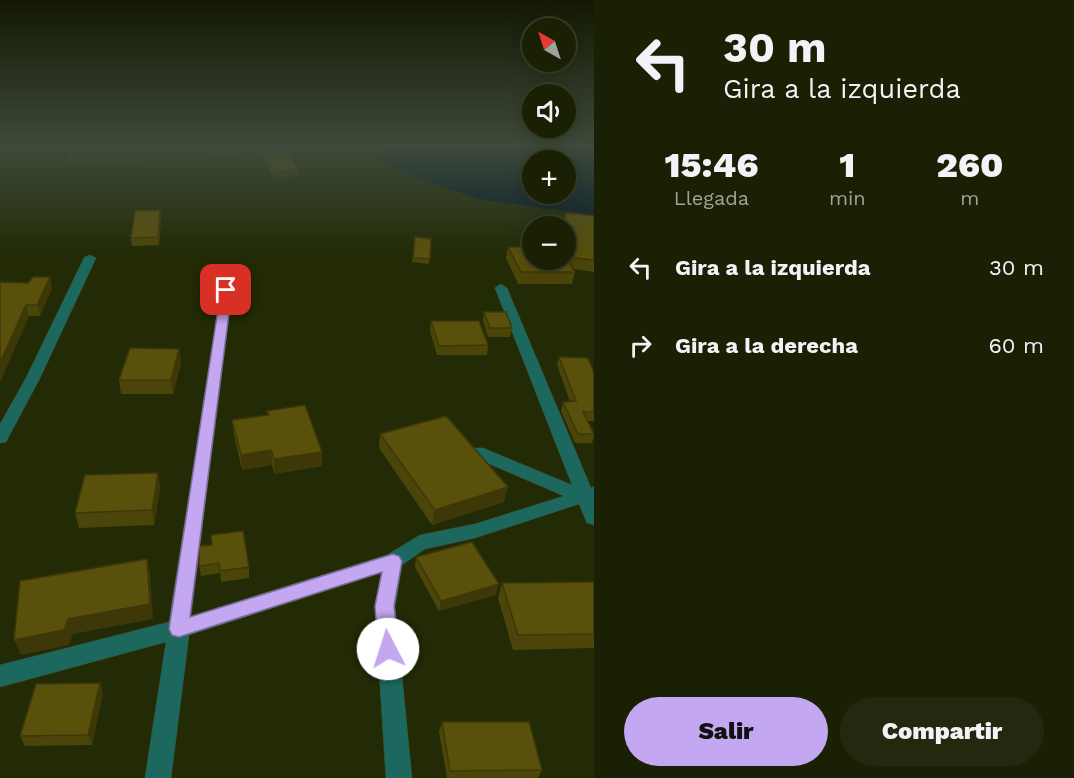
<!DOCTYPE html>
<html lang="es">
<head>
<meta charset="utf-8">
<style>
  body { margin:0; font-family:"Work Sans",sans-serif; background:#23280e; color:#f1f3f6; height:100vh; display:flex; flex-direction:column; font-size:22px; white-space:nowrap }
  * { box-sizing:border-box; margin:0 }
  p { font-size:20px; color:#9fa39a }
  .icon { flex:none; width:33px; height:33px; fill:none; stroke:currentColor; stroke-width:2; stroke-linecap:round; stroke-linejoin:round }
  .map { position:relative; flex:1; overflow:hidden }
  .panel { display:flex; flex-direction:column; background:#1a2004; width:480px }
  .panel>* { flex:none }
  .banner { background:#1a2004; color:#f1f3f6; overflow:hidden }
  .needle { width:39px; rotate:321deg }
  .controls { position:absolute; left:522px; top:18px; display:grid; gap:12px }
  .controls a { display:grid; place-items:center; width:54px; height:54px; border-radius:50%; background:#1a2004; box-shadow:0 3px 15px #0003,0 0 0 2px #383e26; font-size:30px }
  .pin { position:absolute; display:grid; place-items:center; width:51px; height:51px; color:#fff; margin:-26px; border-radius:12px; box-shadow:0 3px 9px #0006 }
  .me { position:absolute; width:66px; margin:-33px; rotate:355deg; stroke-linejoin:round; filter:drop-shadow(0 0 4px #0008) }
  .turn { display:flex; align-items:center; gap:21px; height:126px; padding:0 30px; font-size:27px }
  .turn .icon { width:78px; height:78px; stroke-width:2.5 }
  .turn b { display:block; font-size:42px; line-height:51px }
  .eta { display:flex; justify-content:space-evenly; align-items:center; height:102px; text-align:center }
  .eta b { font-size:36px; font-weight:800; line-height:42px }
  .primary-button { display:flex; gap:12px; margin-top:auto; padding:12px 30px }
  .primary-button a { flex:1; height:69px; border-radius:36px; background:#c4a7f1; color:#111; font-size:24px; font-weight:800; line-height:69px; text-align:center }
  .primary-button a+a { background:#23280e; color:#f1f3f6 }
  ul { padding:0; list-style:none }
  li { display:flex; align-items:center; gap:18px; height:78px; padding:0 30px }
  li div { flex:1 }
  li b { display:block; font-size:22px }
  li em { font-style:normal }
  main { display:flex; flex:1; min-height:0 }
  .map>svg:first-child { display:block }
</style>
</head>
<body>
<main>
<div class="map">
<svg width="594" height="778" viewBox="0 0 594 778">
  <rect width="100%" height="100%" fill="#222b05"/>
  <path fill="#344204" d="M 75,147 L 184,147 L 186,153 L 181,159 L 64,163 Z"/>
  <path fill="#031828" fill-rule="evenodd" d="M 382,147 L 594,147 L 594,215 L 478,199 L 433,184 L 384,163 L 380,158 ZM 532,160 L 566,160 L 566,194 L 532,194 Z"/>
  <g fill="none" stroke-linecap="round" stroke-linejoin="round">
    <defs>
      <path id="minor" d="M 90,255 L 96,258 L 40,378 L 8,438 L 6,442 L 0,443 L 0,424 L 26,378 L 84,258 Z
        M 501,284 L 507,288 L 591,488 L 594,486 L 594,525 L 587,523 L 579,504 L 475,538 L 425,549 L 402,565 L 395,606 L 412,778 L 386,778 L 375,606 L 381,573 L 189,635 L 171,778 L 145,778 L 166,642 L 0,687 L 0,665 L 169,622 L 222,287 L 230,287 L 232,290 L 191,616 L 387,555 L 420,535 L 475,524 L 564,496 L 471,456 L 469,452 L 471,448 L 483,448 L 572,485 L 495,288 Z"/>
    </defs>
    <use href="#minor" stroke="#404925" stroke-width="1"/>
    <use href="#minor" fill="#1c685e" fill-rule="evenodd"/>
  </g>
  <path fill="#4c4509" d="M 263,149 L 298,176 L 274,178 L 263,156 Z
    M 160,210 L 161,218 L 159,245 L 132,246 L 131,238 Z
    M 565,213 L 594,216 L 594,272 L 573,269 L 575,272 L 572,284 L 518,284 L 506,258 L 508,247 L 566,260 L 566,226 L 562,226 L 562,224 Z
    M 415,237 L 431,239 L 429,264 L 412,262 Z
    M 28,283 L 52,288 L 40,316 L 29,316 L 0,382 Z
    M 484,312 L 512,328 L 510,337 L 488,337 L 483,321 Z
    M 431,321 L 488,345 L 487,355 L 437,355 L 430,331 Z
    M 179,349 L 181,363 L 173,394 L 121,394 L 119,380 Z
    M 559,357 L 594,373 L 594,421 L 587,421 L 594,433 L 594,436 L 592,443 L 575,443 L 561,411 L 563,402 L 570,402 L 557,365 Z
    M 267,411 L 322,452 L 322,466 L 274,474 L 272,465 L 242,470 L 234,435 L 232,420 L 267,415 Z
    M 380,434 L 504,502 L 432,525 L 379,448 Z
    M 158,473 L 160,487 L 154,525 L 79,528 L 75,513 Z
    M 199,546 L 249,567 L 249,578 L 221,582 L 220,573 L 201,576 L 199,566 Z
    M 416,557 L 496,595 L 439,611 L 415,567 Z
    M 594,582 L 594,648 L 513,650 L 498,598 L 502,583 Z
    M 100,683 L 103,693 L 92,745 L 25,746 L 20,736 Z
    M 442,722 L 542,770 L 538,778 L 447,778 L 439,732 Z"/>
  <path fill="#3e3808" d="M 235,152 L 235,156 L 213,157 L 212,154 Z
    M 298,169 L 298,176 L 274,178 L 273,171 Z
    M 160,210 L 161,218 L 159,245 L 158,237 Z
    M 50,277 L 52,288 L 40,316 L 37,305 Z
    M 26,305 L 29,316 L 0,382 L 0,363 Z
    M 179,349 L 181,363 L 173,394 L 171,380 Z
    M 271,450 L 272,465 L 242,470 L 241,455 Z
    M 322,452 L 322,466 L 274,474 L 274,459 Z
    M 158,473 L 160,487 L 154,525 L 152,510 Z
    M 508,487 L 504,502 L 432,525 L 435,510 Z
    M 147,559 L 150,574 L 153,619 L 73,634 L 69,645 L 21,655 L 14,640 L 68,619 Z
    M 499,584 L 496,595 L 439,611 L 441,601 Z
    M 100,683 L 103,693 L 92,745 L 88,735 Z"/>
  <path fill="#58500b" stroke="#3e3808" stroke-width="1.5" d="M 210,147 L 232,147 L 235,152 L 212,154 Z
    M 286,148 L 298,169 L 273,171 L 263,149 Z
    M 160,210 L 158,237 L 131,238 L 135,211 Z
    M 565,213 L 594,216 L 594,260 L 566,257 L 566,241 L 568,241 Z
    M 415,237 L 431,239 L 430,259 L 413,258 Z
    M 508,247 L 532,247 L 532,260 L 566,260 L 566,258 L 575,272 L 521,272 Z
    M 33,277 L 50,277 L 37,305 L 26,305 L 0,363 L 0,283 L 1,282 L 28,283 Z
    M 484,312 L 506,312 L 512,328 L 490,328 Z
    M 431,321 L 479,321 L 488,345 L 439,346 Z
    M 130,348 L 179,349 L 171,380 L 119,380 Z
    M 559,357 L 588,358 L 594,373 L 594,412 L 583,412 L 594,434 L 578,434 L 563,402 L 576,401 Z
    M 305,405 L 322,452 L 274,459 L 271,450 L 241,455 L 232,420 L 269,415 L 267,411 Z
    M 446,416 L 508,487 L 435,510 L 380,434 Z
    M 158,473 L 152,510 L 75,513 L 85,475 Z
    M 243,531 L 249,567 L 220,571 L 219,563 L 199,566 L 199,546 L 212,545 L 211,535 Z
    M 472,542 L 499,584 L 441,601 L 416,557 Z
    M 147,559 L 150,604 L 68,619 L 64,630 L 14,640 L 20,581 Z
    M 594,582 L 594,634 L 518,635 L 502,583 Z
    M 100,683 L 88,735 L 20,736 L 36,684 Z
    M 442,722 L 529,722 L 542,770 L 450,771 Z"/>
  <linearGradient id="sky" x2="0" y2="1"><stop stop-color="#131803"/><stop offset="0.57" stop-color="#3e4a3b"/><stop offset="1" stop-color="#3e4a3b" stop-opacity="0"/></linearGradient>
  <rect width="594" height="256" fill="url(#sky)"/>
  <path fill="#c4a7f1" stroke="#7f6d9d" stroke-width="1.5" d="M 226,287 L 232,290 L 190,617 L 393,554 L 399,556 L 402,561 L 394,606 L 399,649 L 396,655 L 388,658 L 381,655 L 378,649 L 375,606 L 382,572 L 179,637 L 172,635 L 169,629 L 221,290 Z"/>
</svg>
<div class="controls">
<a><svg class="needle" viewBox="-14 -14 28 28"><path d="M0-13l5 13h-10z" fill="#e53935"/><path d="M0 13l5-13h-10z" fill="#9fa39a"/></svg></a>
<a><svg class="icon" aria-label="sound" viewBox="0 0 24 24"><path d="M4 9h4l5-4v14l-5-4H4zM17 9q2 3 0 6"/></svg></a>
<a>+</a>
<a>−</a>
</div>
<div class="pin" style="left:226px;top:290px;background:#d93025"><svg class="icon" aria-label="arrive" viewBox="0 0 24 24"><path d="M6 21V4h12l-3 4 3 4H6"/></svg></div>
<svg class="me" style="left:388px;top:649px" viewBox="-20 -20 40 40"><circle r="19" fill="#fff"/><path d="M0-13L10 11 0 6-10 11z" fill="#c4a7f1"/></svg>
</div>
<section class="panel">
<div class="banner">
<div class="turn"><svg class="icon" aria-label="left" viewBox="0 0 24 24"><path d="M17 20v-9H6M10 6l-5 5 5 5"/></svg><div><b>30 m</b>Gira a la izquierda</div></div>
</div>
<div class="eta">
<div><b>15:46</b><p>Llegada</p></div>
<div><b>1</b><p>min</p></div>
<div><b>260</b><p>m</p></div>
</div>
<ul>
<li><svg class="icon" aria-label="left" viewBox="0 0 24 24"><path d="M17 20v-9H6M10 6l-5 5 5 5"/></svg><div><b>Gira a la izquierda</b></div><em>30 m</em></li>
<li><svg class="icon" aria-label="right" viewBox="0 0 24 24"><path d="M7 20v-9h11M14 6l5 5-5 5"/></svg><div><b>Gira a la derecha</b></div><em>60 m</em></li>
</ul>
<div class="primary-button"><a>Salir</a><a>Compartir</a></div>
</section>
</main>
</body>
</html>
